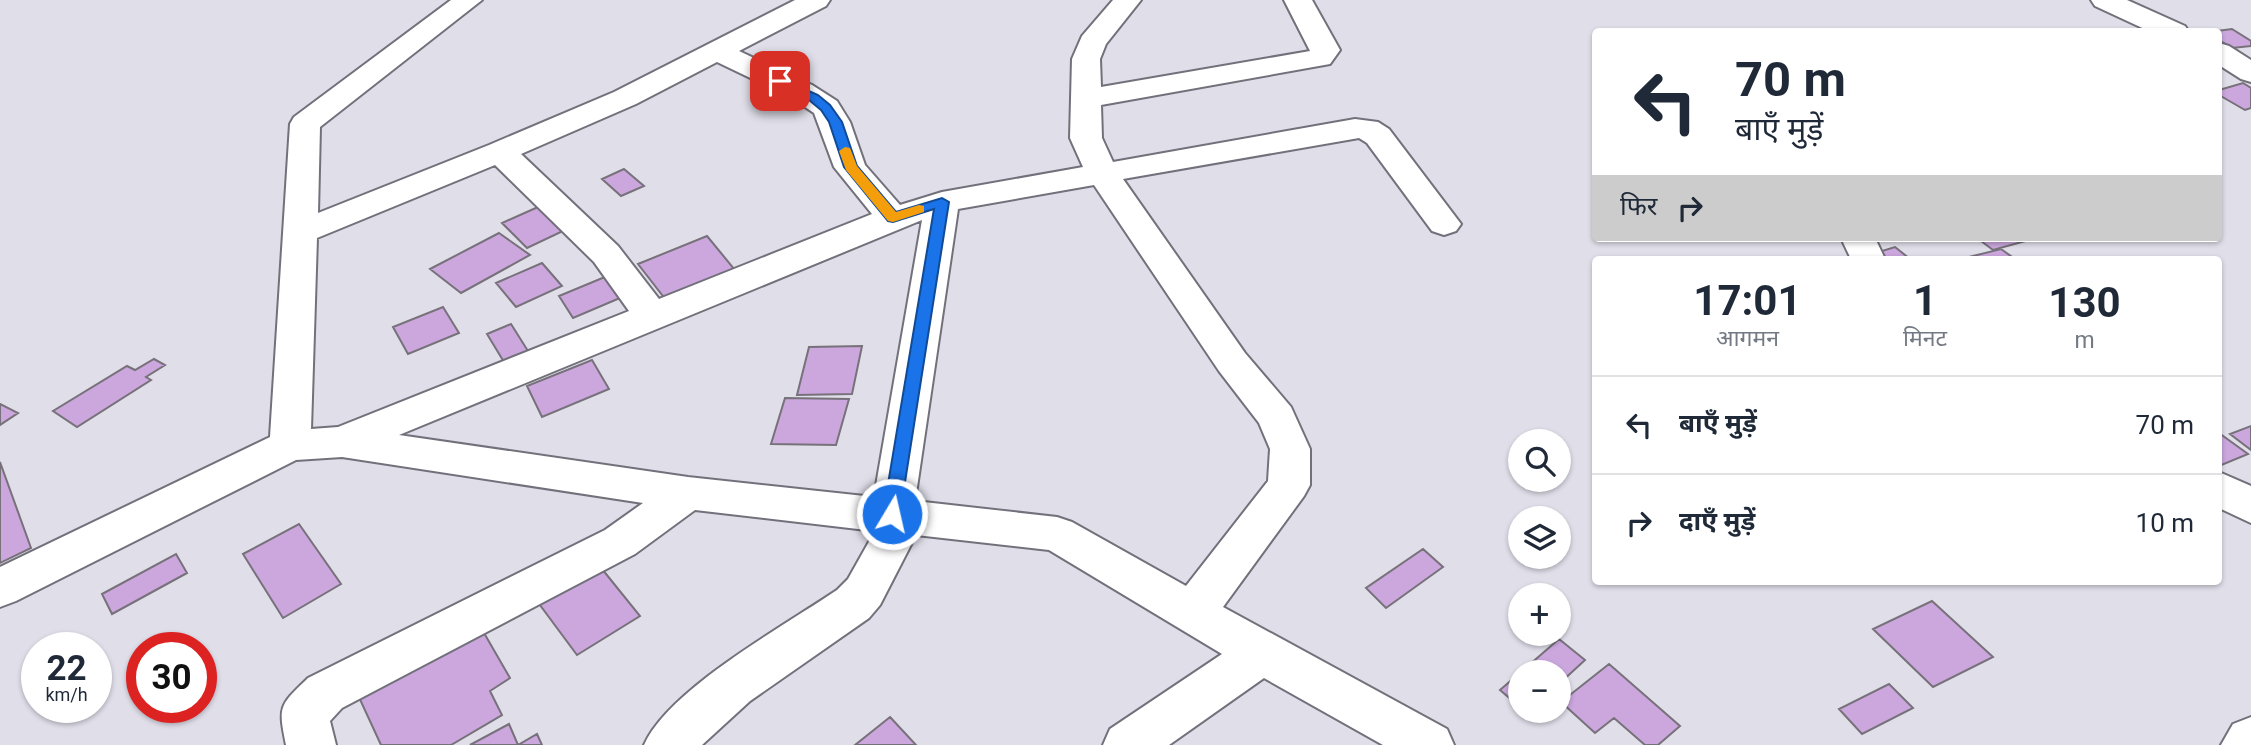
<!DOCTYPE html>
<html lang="hi">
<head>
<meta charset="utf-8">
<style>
  body { margin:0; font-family:Roboto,"Noto Sans Devanagari",sans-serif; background:#f2f2f3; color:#1f2937; height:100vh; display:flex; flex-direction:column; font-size:26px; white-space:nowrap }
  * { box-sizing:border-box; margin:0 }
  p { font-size:23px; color:#747a83 }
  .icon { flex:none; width:38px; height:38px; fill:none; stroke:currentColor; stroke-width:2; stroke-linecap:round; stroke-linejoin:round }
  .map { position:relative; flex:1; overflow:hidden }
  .panel { position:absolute; left:1592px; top:256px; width:630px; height:329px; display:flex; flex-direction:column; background:#fff; border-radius:7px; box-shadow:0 2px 5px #0004 }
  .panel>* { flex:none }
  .guide { position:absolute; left:1592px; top:28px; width:630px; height:214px; border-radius:7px; box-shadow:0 2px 5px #0004; background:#fff; color:#1f2937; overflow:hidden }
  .buttons { position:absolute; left:1508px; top:429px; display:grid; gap:14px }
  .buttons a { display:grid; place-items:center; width:63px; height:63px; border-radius:50%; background:#fff; box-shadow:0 2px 5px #0004; font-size:35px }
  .speed { position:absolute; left:21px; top:632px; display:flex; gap:14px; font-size:35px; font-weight:700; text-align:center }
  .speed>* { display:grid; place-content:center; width:91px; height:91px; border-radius:50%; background:#fff; box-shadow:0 2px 5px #0004; line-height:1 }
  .speed small { font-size:18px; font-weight:400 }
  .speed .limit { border:10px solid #d22; background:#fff; color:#111 }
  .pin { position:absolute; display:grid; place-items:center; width:60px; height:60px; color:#fff; margin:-30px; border-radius:14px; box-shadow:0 4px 10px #0006 }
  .me { position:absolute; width:77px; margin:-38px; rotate:9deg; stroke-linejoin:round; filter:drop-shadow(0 0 5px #0008) }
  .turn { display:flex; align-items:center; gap:24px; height:147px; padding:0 28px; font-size:32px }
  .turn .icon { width:91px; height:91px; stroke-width:2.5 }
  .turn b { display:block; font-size:49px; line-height:60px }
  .then { display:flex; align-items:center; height:66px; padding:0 28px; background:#0003; gap:14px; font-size:26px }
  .eta { display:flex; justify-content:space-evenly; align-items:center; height:119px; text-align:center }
  .eta b { font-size:42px; font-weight:700; line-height:49px }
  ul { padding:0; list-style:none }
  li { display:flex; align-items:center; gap:21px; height:98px; padding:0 28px; border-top:2px solid #e0e1e3 }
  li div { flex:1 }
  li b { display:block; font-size:26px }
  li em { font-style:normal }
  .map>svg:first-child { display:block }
</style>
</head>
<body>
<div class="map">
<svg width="2251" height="745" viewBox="0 0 2251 745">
  <rect width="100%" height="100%" fill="#e0dee9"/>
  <path fill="#cba7de" stroke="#77717a" stroke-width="2" d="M 2232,29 L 2251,41 L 2251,46 L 2232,48 L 2219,40 L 2219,32 L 2209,32 Z
    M 2243,83 L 2251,88 L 2251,108 L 2245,110 L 2219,95 L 2219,90 Z
    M 624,169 L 644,186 L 621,196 L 602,179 Z
    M 538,207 L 563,231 L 527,248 L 502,223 Z
    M 499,233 L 530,255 L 461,293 L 430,269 Z
    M 707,236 L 735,270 L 666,300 L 638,264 Z
    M 1977,238 L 2026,238 L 2029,240 L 1993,250 Z
    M 1895,247 L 1910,259 L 1878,259 L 1872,254 Z
    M 2001,249 L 2015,259 L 1969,257 Z
    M 542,263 L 562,286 L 516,307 L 496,283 Z
    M 612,274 L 627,295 L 573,318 L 559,296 Z
    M 443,307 L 459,333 L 408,354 L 393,327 Z
    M 511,324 L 528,351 L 504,362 L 487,334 Z
    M 862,346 L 852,394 L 797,395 L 809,347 Z
    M 154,359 L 165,365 L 146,377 L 151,380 L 77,427 L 53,411 L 127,366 L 135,370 Z
    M 592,360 L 609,389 L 542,417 L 527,386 Z
    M 785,398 L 849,399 L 836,445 L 771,444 Z
    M 0,404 L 18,413 L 0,425 Z
    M 2251,426 L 2251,450 L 2230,434 Z
    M 2219,433 L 2248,454 L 2219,466 Z
    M 0,462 L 31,548 L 0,563 Z
    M 299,524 L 341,584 L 283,618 L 243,554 Z
    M 1423,549 L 1443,567 L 1386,608 L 1366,588 Z
    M 176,554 L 187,573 L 112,614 L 102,594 Z
    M 598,564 L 640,616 L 577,655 L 537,601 Z
    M 1932,601 L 1993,657 L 1933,687 L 1873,629 Z
    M 480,626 L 510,678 L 490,691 L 502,715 L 451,745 L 381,745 L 357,693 Z
    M 1559,639 L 1585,660 L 1559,684 L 1559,672 L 1521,672 Z
    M 1609,664 L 1680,726 L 1658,745 L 1645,745 L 1614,718 L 1595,733 L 1561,702 Z
    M 1521,672 L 1521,708 L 1500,690 Z
    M 1889,684 L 1913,708 L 1862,734 L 1839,709 Z
    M 890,717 L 916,745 L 855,745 Z
    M 509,724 L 518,745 L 537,734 L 542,745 L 470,745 Z"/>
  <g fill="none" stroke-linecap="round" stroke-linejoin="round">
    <defs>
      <path id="street" d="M 451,0 L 482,0 L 320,127 L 318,213 L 489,145 L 614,92 L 795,0 L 830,0 L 826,6 L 739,51 L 812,85 L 837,101 L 850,122 L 865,165 L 900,205 L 942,192 L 1083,167 L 1070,138 L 1072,59 L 1082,36 L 1113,0 L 1141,0 L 1106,44 L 1100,59 L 1101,87 L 1310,51 L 1284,0 L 1312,0 L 1340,50 L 1330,64 L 1101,105 L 1102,138 L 1113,162 L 1355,119 L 1378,122 L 1389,129 L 1461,224 L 1456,231 L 1444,235 L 1432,231 L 1367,143 L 1359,138 L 1123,179 L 1245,353 L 1291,407 L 1310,449 L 1310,485 L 1304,496 L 1223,607 L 1447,729 L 1454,745 L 1383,745 L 1264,678 L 1169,745 L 1103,745 L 1110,729 L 1222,654 L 1049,550 L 916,535 L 880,605 L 869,618 L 750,701 L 702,745 L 644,745 C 669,689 784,626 837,590 L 848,579 L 875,531 L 695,510 L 635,554 L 342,708 L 330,721 L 336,745 L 286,745 C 278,706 279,706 308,678 L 605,530 L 643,503 L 342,457 L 296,460 L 16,601 L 0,607 L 0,567 L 270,437 L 290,124 L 294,117 ZM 717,62 L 790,97 L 814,113 L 834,167 L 872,214 L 659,299 L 618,246 L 521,154 L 636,104 ZM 495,165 L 594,262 L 629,311 L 338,427 L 311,429 L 317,238 ZM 1094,185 L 1219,371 L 1259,423 L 1270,449 L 1268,481 L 1186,586 L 1072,522 L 1057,517 L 915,501 L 958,209 ZM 922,220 L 874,497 L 688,477 L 399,435 Z
        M 2091,0 L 2127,0 L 2185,26 L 2189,32 L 2151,32 L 2095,6 Z
        M 2219,43 L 2229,46 L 2251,60 L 2251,82 L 2241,79 L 2219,65 Z
        M 1841,238 L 1875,238 L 1885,259 L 1851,259 Z
        M 2219,472 L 2251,486 L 2251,523 L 2219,508 Z"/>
      <path id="secondary" d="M 2251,717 L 2251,745 L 2221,745 L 2233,724 Z"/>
    </defs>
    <use href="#street" stroke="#72717b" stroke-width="4"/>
    <use href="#secondary" stroke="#72717b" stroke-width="4"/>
    <use href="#street" fill="#fff" fill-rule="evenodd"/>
    <use href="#secondary" fill="#fff" fill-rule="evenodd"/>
  </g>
  <path fill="#1a73e8" stroke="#114b97" stroke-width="2" d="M 780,78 L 818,95 L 830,105 L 842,122 L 857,166 L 896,212 L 942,198 L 949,202 L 900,514 L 898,519 L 885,519 L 883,514 L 934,209 L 893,222 L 888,221 L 844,167 L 829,122 L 821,110 L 809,100 L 776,84 L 776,79 Z"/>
  <path fill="#f59e0b" d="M 845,147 L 850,148 L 857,166 L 896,212 L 919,205 L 924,206 L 924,212 L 893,222 L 888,221 L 846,170 L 839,151 Z"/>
</svg>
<div class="buttons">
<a><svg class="icon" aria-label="search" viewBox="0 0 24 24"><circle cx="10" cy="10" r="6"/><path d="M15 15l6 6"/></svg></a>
<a><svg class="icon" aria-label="layers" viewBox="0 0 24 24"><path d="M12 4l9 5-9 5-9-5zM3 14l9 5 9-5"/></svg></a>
<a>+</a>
<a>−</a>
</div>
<div class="speed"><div>22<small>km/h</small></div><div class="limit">30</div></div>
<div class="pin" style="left:780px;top:81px;background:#d93025"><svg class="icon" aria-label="arrive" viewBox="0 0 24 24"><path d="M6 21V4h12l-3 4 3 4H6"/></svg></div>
<svg class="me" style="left:892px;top:514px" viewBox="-20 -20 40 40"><circle r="17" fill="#1a73e8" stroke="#fff" stroke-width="3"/><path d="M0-11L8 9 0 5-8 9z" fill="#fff"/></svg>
<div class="guide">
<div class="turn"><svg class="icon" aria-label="left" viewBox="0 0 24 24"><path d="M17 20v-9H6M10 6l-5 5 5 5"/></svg><div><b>70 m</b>बाएँ मुड़ें</div></div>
<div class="then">फिर<svg class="icon" aria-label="right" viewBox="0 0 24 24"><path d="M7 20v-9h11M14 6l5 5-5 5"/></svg></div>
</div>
<section class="panel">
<div class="eta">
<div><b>17:01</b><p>आगमन</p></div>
<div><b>1</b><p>मिनट</p></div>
<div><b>130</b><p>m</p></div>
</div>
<ul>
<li><svg class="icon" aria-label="left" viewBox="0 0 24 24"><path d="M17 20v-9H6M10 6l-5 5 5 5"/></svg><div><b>बाएँ मुड़ें</b></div><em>70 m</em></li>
<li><svg class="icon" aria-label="right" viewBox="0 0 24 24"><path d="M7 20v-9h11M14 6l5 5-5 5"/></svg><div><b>दाएँ मुड़ें</b></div><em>10 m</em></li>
</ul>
</section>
</div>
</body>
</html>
